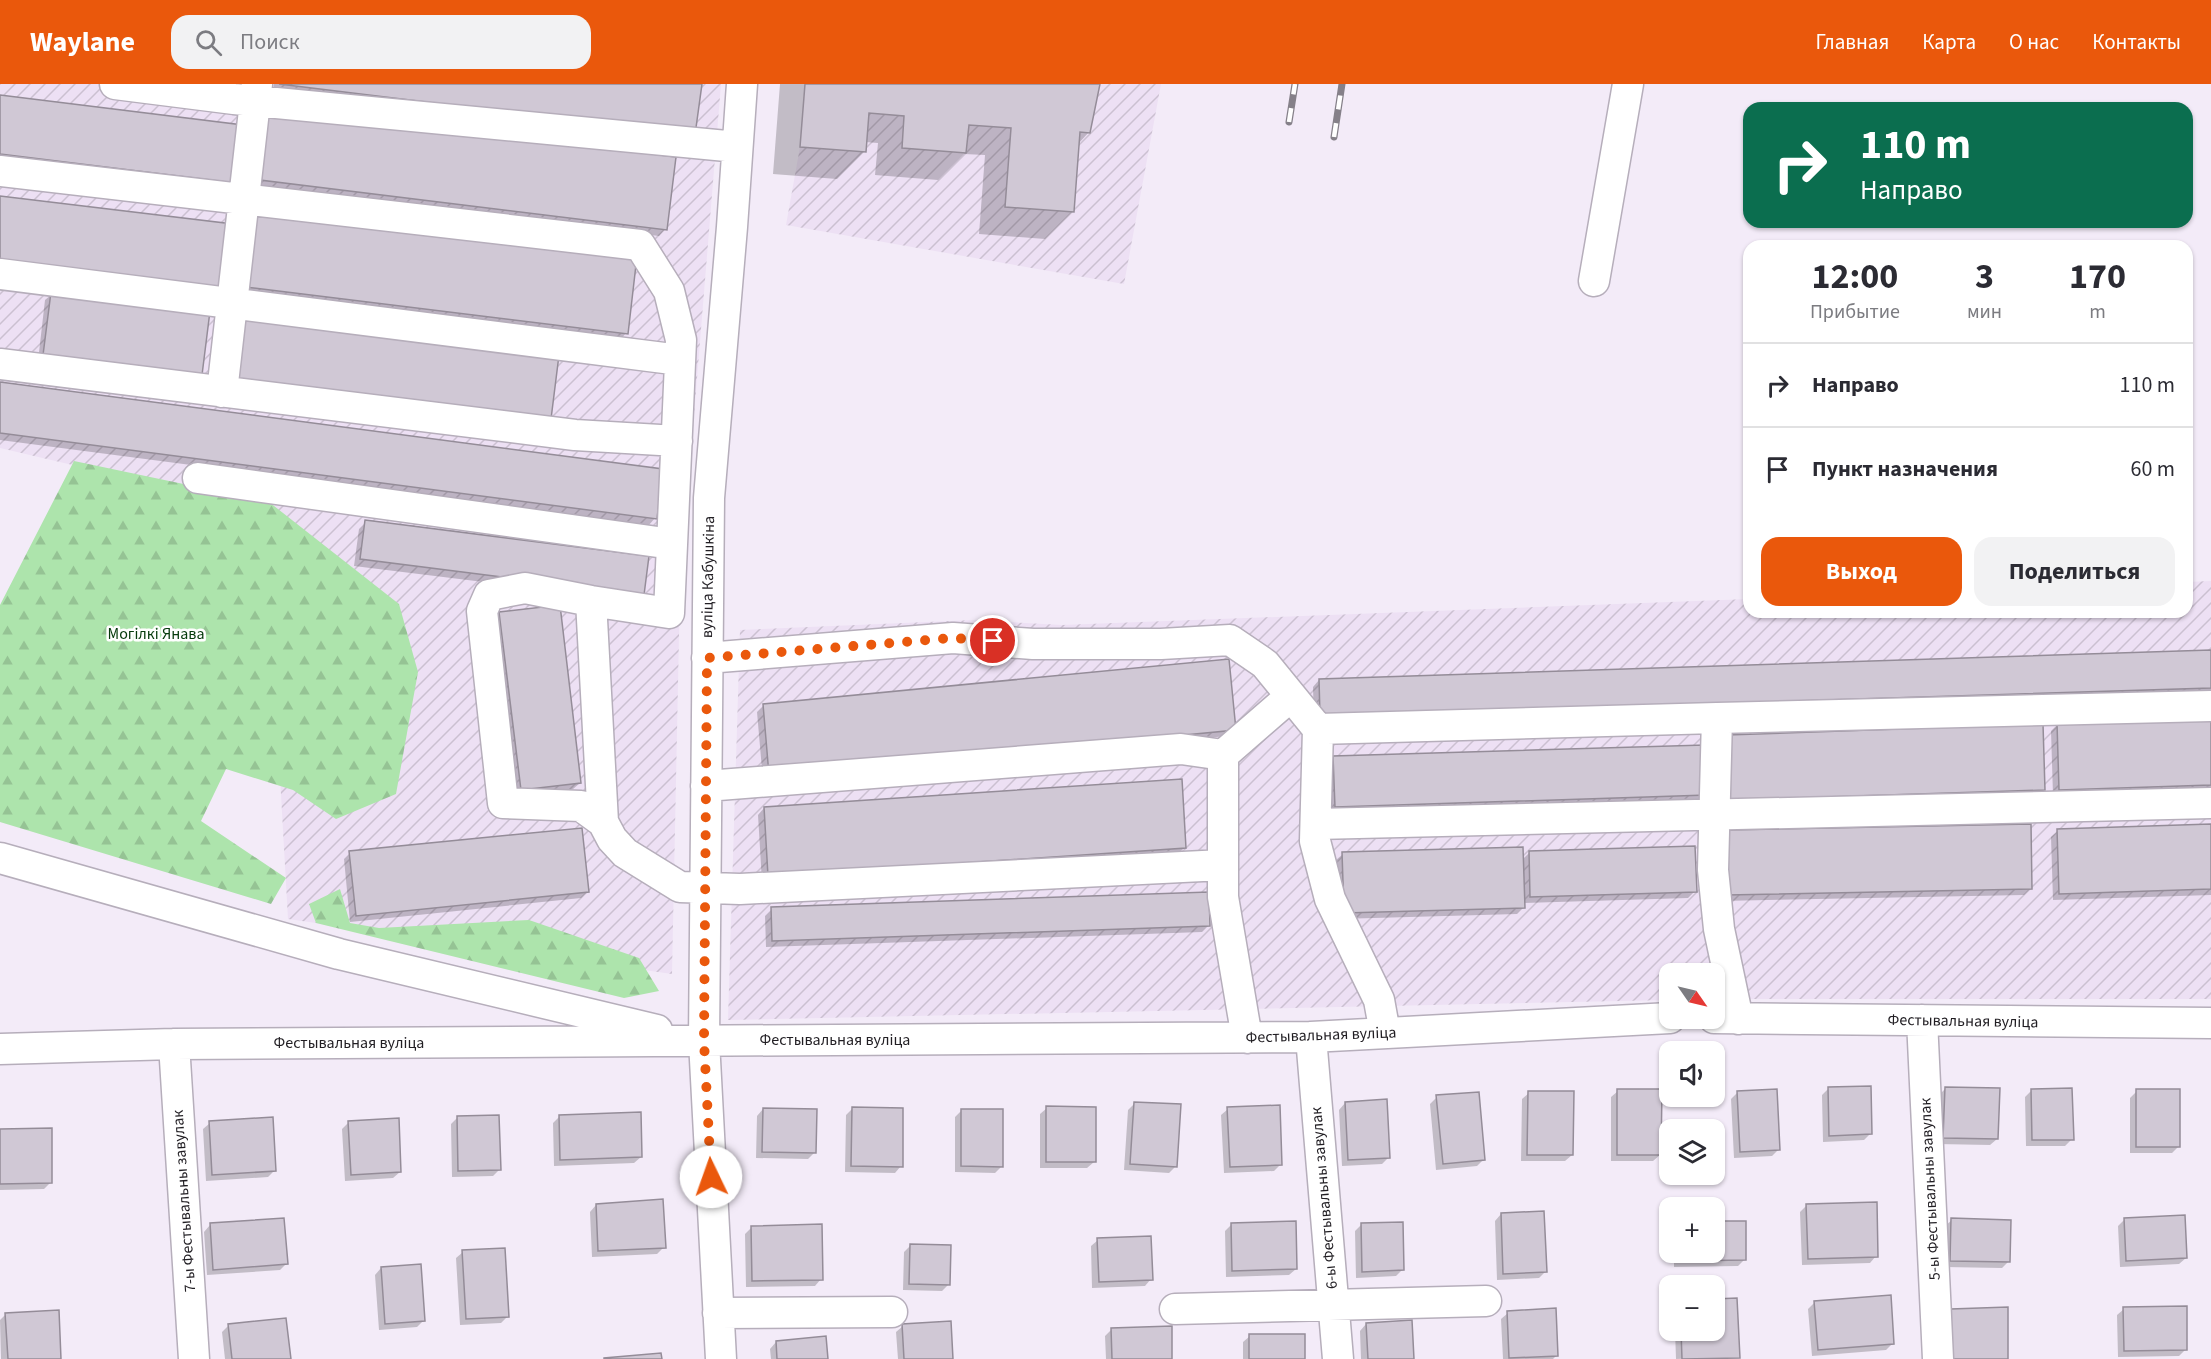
<!DOCTYPE html>
<html lang="ru">
<head>
<meta charset="utf-8">
<style>
  body { margin:0; font-family:"Source Sans 3",sans-serif; background:#f2f2f3; color:#2b2b33; height:100vh; display:flex; flex-direction:column; font-size:22px; white-space:nowrap }
  * { box-sizing:border-box; margin:0 }
  p { font-size:20px; color:#7c7c81 }
  .icon { flex:none; width:33px; height:33px; fill:none; stroke:currentColor; stroke-width:2; stroke-linecap:round; stroke-linejoin:round }
  .map { position:relative; flex:1; overflow:hidden }
  .drawer { position:absolute; left:1743px; top:156px; width:450px; height:378px; display:flex; flex-direction:column; background:#fff; border-radius:18px; box-shadow:0 2px 4px #0004 }
  .drawer>* { flex:none }
  .hud { position:absolute; left:1743px; top:18px; width:450px; height:126px; border-radius:18px; box-shadow:0 2px 4px #0004; background:#0b6e4f; color:#fff; overflow:hidden }
  .needle { width:39px; rotate:124deg }
  .buttons { position:absolute; left:1659px; top:879px; display:grid; gap:12px }
  .buttons a { display:grid; place-items:center; width:66px; height:66px; border-radius:12px; background:#fff; box-shadow:0 2px 4px #0004; font-size:30px }
  .pin { position:absolute; display:grid; place-items:center; width:51px; height:51px; color:#fff; margin:-26px; border:3px solid #fff; border-radius:50%; box-shadow:0 2px 6px #0007 }
  .me { position:absolute; width:66px; margin:-33px; rotate:357deg; stroke-linejoin:round; filter:drop-shadow(0 0 4px #0008) }
  .turn { display:flex; align-items:center; gap:21px; height:126px; padding:0 18px; font-size:27px }
  .turn .icon { width:78px; height:78px; stroke-width:2.5 }
  .turn b { display:block; font-size:42px; line-height:51px }
  .eta { display:flex; justify-content:space-evenly; align-items:center; height:102px; text-align:center }
  .eta b { font-size:36px; font-weight:700; line-height:42px }
  .action { display:flex; gap:12px; margin-top:auto; padding:12px 18px }
  .action a { flex:1; height:69px; border-radius:18px; background:#ea580c; color:#fff; font-size:24px; font-weight:700; line-height:69px; text-align:center }
  .action a+a { background:#f2f2f3; color:#2b2b33 }
  ul { padding:0; list-style:none }
  li { display:flex; align-items:center; gap:18px; height:84px; padding:0 18px; border-top:2px solid #e1e1e2 }
  li div { flex:1 }
  li b { display:block; font-size:22px }
  li em { font-style:normal }
  header { display:flex; align-items:center; gap:36px; box-sizing:border-box; height:84px; padding:0 30px; background:#ea580c; color:#fff }
  header strong { font-size:28px }
  nav { display:flex; gap:33px; margin-inline-start:auto; font-size:21px }
  .search { width:420px; height:54px; background:#f2f2f3; display:flex; align-items:center; gap:15px; box-sizing:border-box; padding:0 21px; border-radius:18px; color:#7c7c81; font-size:22px }
  .map>svg:first-child { display:block }
</style>
</head>
<body>
<header>
<strong>Waylane</strong>
<div class="search"><svg class="icon" aria-label="search" viewBox="0 0 24 24"><circle cx="10" cy="10" r="6"/><path d="M15 15l6 6"/></svg>Поиск</div>
<nav><a>Главная</a><a>Карта</a><a>О нас</a><a>Контакты</a></nav>
</header>
<div class="map">
<svg width="2211" height="1275" viewBox="0 0 2211 1275">
  <defs>
    <pattern id="industrial-furrows" width="10" height="10" patternUnits="userSpaceOnUse" patternTransform="scale(1.5)"><rect width="10" height="10" fill="#ede0f4"/><path d="M-1 1l2-2M0 10L10 0M9 11l2-2" fill="none" stroke="#cbc0d1"/></pattern>
    <pattern id="forest-firs" width="22" height="20" patternUnits="userSpaceOnUse" patternTransform="scale(1.5)"><rect width="22" height="20" fill="#ade4ac"/><path d="M5 1l3.5 6h-7zM16 11l3.5 6h-7z" fill="#95c394"/></pattern>
  </defs>
  <rect width="100%" height="100%" fill="#f3ebf8"/>
  <path fill="url(#industrial-furrows)" d="M 0,0 L 721,0 L 680,503 L 672,890 L 288,835 L 265,426 L 0,364 Z
    M 805,0 L 1161,0 L 1124,200 L 786,141 L 800,63 Z
    M 2211,497 L 2211,915 L 1715,915 L 1714,890 L 1670,890 L 1669,916 L 728,936 L 740,546 L 974,536 L 1062,541 L 1749,515 L 1749,528 L 2187,528 L 2187,498 Z"/>
  <path fill="url(#forest-firs)" d="M 74,377 L 269,418 L 399,520 L 418,588 L 396,710 L 336,735 L 293,706 L 226,685 L 201,737 L 286,794 L 271,820 L 0,738 L 0,521 Z
    M 340,805 L 350,839 L 379,844 L 529,836 L 639,874 L 659,907 L 624,914 L 316,839 L 309,820 Z"/>
  <path fill="#0003" d="M 274,0 L 700,0 L 694,50 L 273,6 Z
    M 780,0 L 1098,0 L 1089,48 L 1078,60 L 1072,128 L 1045,155 L 979,150 L 985,71 L 964,70 L 938,96 L 875,91 L 878,59 L 865,58 L 864,68 L 837,95 L 773,90 Z
    M 0,13 L 234,98 L 227,105 L 0,77 Z
    M 263,31 L 665,145 L 659,152 L 254,102 Z
    M 255,127 L 626,249 L 620,256 L 239,209 Z
    M 52,210 L 208,229 L 38,277 L 45,216 Z
    M 0,300 L 655,434 L 649,441 L 0,356 Z
    M 366,438 L 636,517 L 354,482 L 359,445 Z
    M 500,530 L 580,699 L 573,705 L 514,712 L 493,536 Z
    M 2211,568 L 2211,610 L 1314,638 L 1313,603 L 1319,596 Z
    M 763,622 L 1234,646 L 1227,652 L 763,697 L 757,628 Z
    M 2211,635 L 2211,707 L 2053,711 L 2051,647 L 2058,640 Z
    M 1721,659 L 2044,706 L 2037,712 L 1723,722 Z
    M 1334,674 L 1705,710 L 1699,717 L 1329,729 L 1327,680 Z
    M 764,724 L 1185,763 L 1178,770 L 762,798 L 758,731 Z
    M 2211,742 L 2211,811 L 2053,816 L 2051,753 L 2058,747 Z
    M 1719,754 L 2031,804 L 2024,811 L 1720,817 Z
    M 350,769 L 587,808 L 581,814 L 350,838 L 344,775 Z
    M 1529,769 L 1695,807 L 1688,814 L 1523,819 L 1523,824 L 1517,830 L 1338,835 L 1336,776 L 1343,770 L 1522,776 Z
    M 772,825 L 1209,841 L 1202,848 L 766,863 L 765,832 Z
    M 1829,1004 L 1870,1050 L 1864,1056 L 1823,1058 L 1822,1011 Z
    M 1946,1004 L 1997,1055 L 1990,1061 L 1937,1060 L 1939,1011 Z
    M 2032,1006 L 2072,1055 L 2065,1062 L 2026,1062 L 2025,1013 Z
    M 1618,1007 L 1660,1071 L 1653,1077 L 1611,1077 L 1611,1013 Z
    M 2137,1007 L 2179,1062 L 2172,1069 L 2130,1069 L 2130,1014 Z
    M 1738,1008 L 1778,1066 L 1772,1072 L 1734,1074 L 1731,1015 Z
    M 1529,1009 L 1572,1071 L 1565,1077 L 1521,1077 L 1522,1015 Z
    M 1437,1013 L 1483,1076 L 1477,1082 L 1436,1086 L 1430,1020 Z
    M 1345,1019 L 1389,1073 L 1382,1080 L 1342,1082 L 1339,1026 Z
    M 1134,1020 L 1176,1082 L 1169,1089 L 1124,1086 L 1128,1026 Z
    M 1047,1024 L 1094,1078 L 1087,1084 L 1040,1084 L 1040,1030 Z
    M 763,1025 L 815,1068 L 808,1075 L 756,1074 L 757,1032 Z
    M 852,1025 L 901,1082 L 895,1089 L 845,1088 L 846,1031 Z
    M 1228,1025 L 1281,1080 L 1274,1087 L 1224,1089 L 1221,1031 Z
    M 962,1026 L 1002,1082 L 995,1089 L 955,1088 L 955,1033 Z
    M 560,1032 L 641,1073 L 634,1079 L 554,1082 L 553,1039 Z
    M 457,1034 L 499,1086 L 493,1092 L 452,1093 L 451,1040 Z
    M 349,1038 L 400,1088 L 393,1094 L 345,1097 L 342,1045 Z
    M 210,1039 L 275,1086 L 268,1093 L 206,1097 L 203,1045 Z
    M 0,1047 L 51,1098 L 44,1105 L 0,1106 Z
    M 596,1121 L 664,1163 L 657,1170 L 592,1173 L 590,1128 Z
    M 1807,1121 L 1876,1172 L 1870,1179 L 1802,1181 L 1800,1128 Z
    M 1501,1130 L 1546,1187 L 1539,1194 L 1497,1196 L 1495,1137 Z
    M 2125,1135 L 2186,1174 L 2179,1180 L 2120,1183 L 2118,1142 Z
    M 1952,1136 L 2008,1178 L 2002,1184 L 1944,1183 L 1945,1142 Z
    M 210,1141 L 286,1180 L 280,1186 L 207,1191 L 204,1148 Z
    M 1231,1141 L 1296,1185 L 1289,1191 L 1226,1193 L 1225,1147 Z
    M 1361,1141 L 1402,1186 L 1396,1192 L 1356,1194 L 1355,1147 Z
    M 752,1143 L 821,1195 L 815,1202 L 746,1203 L 745,1150 Z
    M 1098,1156 L 1151,1195 L 1145,1202 L 1092,1204 L 1091,1162 Z
    M 910,1162 L 949,1200 L 942,1207 L 903,1206 L 904,1168 Z
    M 463,1168 L 508,1232 L 501,1239 L 460,1241 L 456,1174 Z
    M 1674,1168 L 1714,1168 L 1745,1175 L 1738,1182 L 1674,1183 Z
    M 381,1184 L 423,1237 L 417,1243 L 379,1246 L 375,1191 Z
    M 1815,1218 L 1893,1259 L 1886,1266 L 1812,1272 L 1808,1225 Z
    M 2124,1225 L 2186,1265 L 2179,1272 L 2118,1273 L 2117,1231 Z
    M 1508,1229 L 1557,1271 L 1553,1275 L 1503,1275 L 1501,1235 Z
    M 6,1230 L 60,1275 L 1,1275 L 0,1236 Z
    M 1366,1240 L 1412,1275 L 1361,1275 L 1360,1247 Z
    M 229,1241 L 289,1275 L 225,1275 L 222,1248 Z
    M 903,1242 L 952,1275 L 898,1275 L 896,1248 Z
    M 1112,1245 L 1171,1275 L 1106,1275 L 1105,1252 Z
    M 1675,1246 L 1714,1246 L 1739,1273 L 1676,1275 Z
    M 1250,1252 L 1303,1275 L 1243,1275 L 1243,1258 Z
    M 776,1258 L 827,1275 L 771,1275 L 770,1265 Z"/>
  <path fill="#d0c8d5" stroke="#948c98" stroke-width="1.5" d="M 279,0 L 702,0 L 695,51 Z
    M 805,0 L 1100,0 L 1090,49 L 1080,48 L 1074,128 L 1005,123 L 1011,44 L 969,41 L 966,69 L 902,64 L 904,32 L 869,29 L 866,68 L 800,63 Z
    M 0,11 L 243,41 L 235,99 L 0,70 Z
    M 269,23 L 676,73 L 667,146 L 260,96 Z
    M 0,112 L 233,140 L 225,206 L 0,178 Z
    M 255,125 L 637,172 L 628,250 L 245,203 Z
    M 51,208 L 210,227 L 202,291 L 43,271 Z
    M 242,232 L 559,271 L 551,335 L 234,296 Z
    M 0,298 L 663,385 L 657,435 L 0,349 Z
    M 365,436 L 649,472 L 644,511 L 360,475 Z
    M 560,521 L 581,699 L 521,706 L 499,528 Z
    M 2211,566 L 2211,604 L 1320,632 L 1319,595 Z
    M 1229,575 L 1236,646 L 769,691 L 763,620 Z
    M 2211,634 L 2211,701 L 2059,706 L 2057,639 Z
    M 2043,640 L 2045,706 L 1729,716 L 1727,651 Z
    M 1705,661 L 1707,711 L 1335,723 L 1333,672 Z
    M 1182,695 L 1186,764 L 768,792 L 764,723 Z
    M 2031,740 L 2032,805 L 1726,811 L 1725,746 Z
    M 2211,740 L 2211,805 L 2059,810 L 2057,745 Z
    M 582,744 L 589,808 L 356,832 L 349,767 Z
    M 1695,762 L 1697,808 L 1530,813 L 1529,767 Z
    M 1523,763 L 1525,824 L 1344,829 L 1342,768 Z
    M 1209,808 L 1210,842 L 772,857 L 771,823 Z
    M 1871,1002 L 1872,1050 L 1829,1052 L 1828,1003 Z
    M 1945,1003 L 2000,1004 L 1998,1055 L 1943,1054 Z
    M 2072,1004 L 2074,1056 L 2032,1056 L 2031,1005 Z
    M 1617,1005 L 1662,1005 L 1661,1071 L 1617,1071 Z
    M 1777,1005 L 1780,1066 L 1740,1068 L 1737,1007 Z
    M 2136,1005 L 2180,1005 L 2180,1063 L 2136,1063 Z
    M 1528,1007 L 1574,1007 L 1573,1071 L 1527,1071 Z
    M 1479,1008 L 1485,1076 L 1443,1080 L 1436,1011 Z
    M 1387,1015 L 1390,1074 L 1348,1076 L 1345,1018 Z
    M 1134,1018 L 1181,1020 L 1177,1083 L 1130,1080 Z
    M 1280,1021 L 1282,1081 L 1230,1083 L 1227,1023 Z
    M 1046,1022 L 1096,1023 L 1096,1078 L 1046,1078 Z
    M 852,1023 L 903,1024 L 903,1083 L 851,1082 Z
    M 763,1024 L 817,1025 L 816,1069 L 762,1068 Z
    M 961,1025 L 1003,1025 L 1003,1083 L 961,1082 Z
    M 641,1028 L 642,1073 L 560,1076 L 559,1031 Z
    M 499,1031 L 501,1086 L 458,1087 L 457,1032 Z
    M 273,1033 L 276,1087 L 212,1091 L 209,1037 Z
    M 399,1034 L 401,1088 L 351,1091 L 348,1037 Z
    M 52,1044 L 52,1099 L 0,1100 L 0,1045 Z
    M 663,1115 L 666,1164 L 598,1167 L 596,1120 Z
    M 1877,1118 L 1878,1173 L 1808,1175 L 1806,1120 Z
    M 1544,1127 L 1547,1188 L 1503,1190 L 1501,1129 Z
    M 2185,1131 L 2187,1174 L 2126,1177 L 2124,1134 Z
    M 284,1134 L 288,1180 L 213,1186 L 210,1139 Z
    M 1951,1134 L 2011,1136 L 2010,1178 L 1950,1177 Z
    M 1296,1137 L 1297,1185 L 1232,1187 L 1231,1139 Z
    M 1714,1137 L 1746,1137 L 1746,1176 L 1680,1177 L 1680,1168 L 1714,1168 Z
    M 1403,1138 L 1404,1186 L 1362,1188 L 1361,1139 Z
    M 822,1140 L 823,1196 L 752,1197 L 751,1142 Z
    M 1151,1152 L 1153,1196 L 1099,1198 L 1097,1154 Z
    M 910,1160 L 951,1161 L 950,1201 L 909,1200 Z
    M 505,1164 L 509,1233 L 466,1235 L 462,1166 Z
    M 421,1180 L 425,1237 L 385,1240 L 381,1183 Z
    M 1891,1211 L 1894,1260 L 1818,1266 L 1814,1217 Z
    M 1737,1214 L 1740,1274 L 1682,1275 L 1681,1246 L 1714,1246 L 1714,1215 Z
    M 2187,1222 L 2187,1266 L 2124,1267 L 2123,1223 Z
    M 2008,1223 L 2008,1275 L 1952,1275 L 1951,1225 Z
    M 1556,1224 L 1558,1272 L 1509,1274 L 1507,1227 Z
    M 59,1226 L 61,1275 L 8,1275 L 5,1229 Z
    M 286,1234 L 291,1275 L 232,1275 L 228,1240 Z
    M 1412,1236 L 1414,1275 L 1368,1275 L 1366,1239 Z
    M 951,1237 L 953,1275 L 904,1275 L 902,1240 Z
    M 1172,1242 L 1172,1275 L 1112,1275 L 1111,1244 Z
    M 1249,1250 L 1305,1250 L 1305,1275 L 1249,1275 Z
    M 826,1252 L 828,1275 L 777,1275 L 776,1257 Z
    M 661,1269 L 662,1275 L 604,1275 L 604,1274 Z"/>
  <g fill="none" stroke-linecap="round" stroke-linejoin="round">
    <defs>
      <path id="minor" d="M 115,0 L 234,15 L 737,63
        M 0,87 L 640,161 L 669,207 L 681,256 L 669,529 L 591,517 L 525,504 L 489,511 L 482,527 L 503,719 L 581,722 L 603,738 L 612,755 L 625,769 L 680,803 L 740,805 L 1223,781
        M 0,190 L 680,276
        M 1594,197 L 1628,0
        M 0,280 L 575,351 L 677,357
        M 222,308 L 257,0
        M 198,394 L 672,460
        M 591,517 L 603,738
        M 707,574 L 953,554 L 1033,560 L 1161,560 L 1230,556 L 1265,580 L 1318,645
        M 1717,634 L 2211,622
        M 1223,671 L 1291,612
        M 706,702 L 1181,665 L 1223,671 L 1223,813 L 1247,954
        M 1316,740 L 2211,719
        M 0,774 L 339,870 L 657,946
        M 1714,934 L 2211,939
        M 1922,936 L 1938,1275
        M 1385,949 L 1379,916 L 1330,815 L 1315,757 L 1318,645 L 1717,634 L 1713,786 L 1719,845 L 1738,935
        M 1311,953 L 1338,1275
        M 174,960 L 194,1275
        M 0,965 L 174,960 L 1311,953 L 1670,934
        M 1175,1225 L 1486,1217
        M 718,1229 L 892,1228
        M 721,1275 L 704,957 L 709,414 L 732,143 L 742,0"/>
    </defs>
    <use href="#minor" stroke="#b6aebb" stroke-width="33"/>
    <use href="#minor" stroke="#fff" stroke-width="30"/>
    <defs>
      <path id="rail" d="M 1289,38 L 1295,0
        M 1334,53 L 1342,0"/>
    </defs>
    <use href="#rail" stroke="#858089" stroke-width="7"/>
    <use href="#rail" stroke="#fff" stroke-width="4.5" stroke-dasharray="14" stroke-linecap="butt"/>
  </g>
  <g fill="none" stroke-linecap="round" stroke-linejoin="round">
    <path stroke="#ea580c" stroke-width="10" stroke-dasharray="0 18" d="M 711,1093 L 704,957 L 707,574 L 953,554 L 993,557"/>
  </g>
  <g text-anchor="middle" dominant-baseline="central" stroke-width="5" stroke-linejoin="round" paint-order="stroke">
    <g font-size="16" fill="#211e23" stroke="#fff">
      <text transform="translate(708 493) rotate(-89)">вуліца Кабушкіна</text>
      <text transform="translate(1963 937) rotate(1)">Фестывальная вуліца</text>
      <text transform="translate(1321 951) rotate(-2)">Фестывальная вуліца</text>
      <text x="835" y="956">Фестывальная вуліца</text>
      <text x="349" y="959">Фестывальная вуліца</text>
      <text transform="translate(1930 1105) rotate(-93)">5-ы Фестывальны завулак</text>
      <text transform="translate(1324 1114) rotate(-95)">6-ы Фестывальны завулак</text>
      <text transform="translate(184 1117) rotate(-94)">7-ы Фестывальны завулак</text>
    </g>
    <g font-size="16" fill="#053a0b" stroke="#fff">
      <text x="156" y="550">Могілкі Янава</text>
    </g>
  </g>
</svg>
<div class="buttons">
<a><svg class="needle" viewBox="-14 -14 28 28"><path d="M0-13l5 13h-10z" fill="#e53935"/><path d="M0 13l5-13h-10z" fill="#7c7c81"/></svg></a>
<a><svg class="icon" aria-label="sound" viewBox="0 0 24 24"><path d="M4 9h4l5-4v14l-5-4H4zM17 9q2 3 0 6"/></svg></a>
<a><svg class="icon" aria-label="layers" viewBox="0 0 24 24"><path d="M12 4l9 5-9 5-9-5zM3 14l9 5 9-5"/></svg></a>
<a>+</a>
<a>−</a>
</div>
<div class="pin" style="left:993px;top:557px;background:#d93025"><svg class="icon" aria-label="arrive" viewBox="0 0 24 24"><path d="M6 21V4h12l-3 4 3 4H6"/></svg></div>
<svg class="me" style="left:711px;top:1093px" viewBox="-20 -20 40 40"><circle r="19" fill="#fff"/><path d="M0-13L10 11 0 6-10 11z" fill="#ea580c"/></svg>
<div class="hud">
<div class="turn"><svg class="icon" aria-label="right" viewBox="0 0 24 24"><path d="M7 20v-9h11M14 6l5 5-5 5"/></svg><div><b>110 m</b>Направо</div></div>
</div>
<section class="drawer">
<div class="eta">
<div><b>12:00</b><p>Прибытие</p></div>
<div><b>3</b><p>мин</p></div>
<div><b>170</b><p>m</p></div>
</div>
<ul>
<li><svg class="icon" aria-label="right" viewBox="0 0 24 24"><path d="M7 20v-9h11M14 6l5 5-5 5"/></svg><div><b>Направо</b></div><em>110 m</em></li>
<li><svg class="icon" aria-label="arrive" viewBox="0 0 24 24"><path d="M6 21V4h12l-3 4 3 4H6"/></svg><div><b>Пункт назначения</b></div><em>60 m</em></li>
</ul>
<div class="action"><a>Выход</a><a>Поделиться</a></div>
</section>
</div>
</body>
</html>
